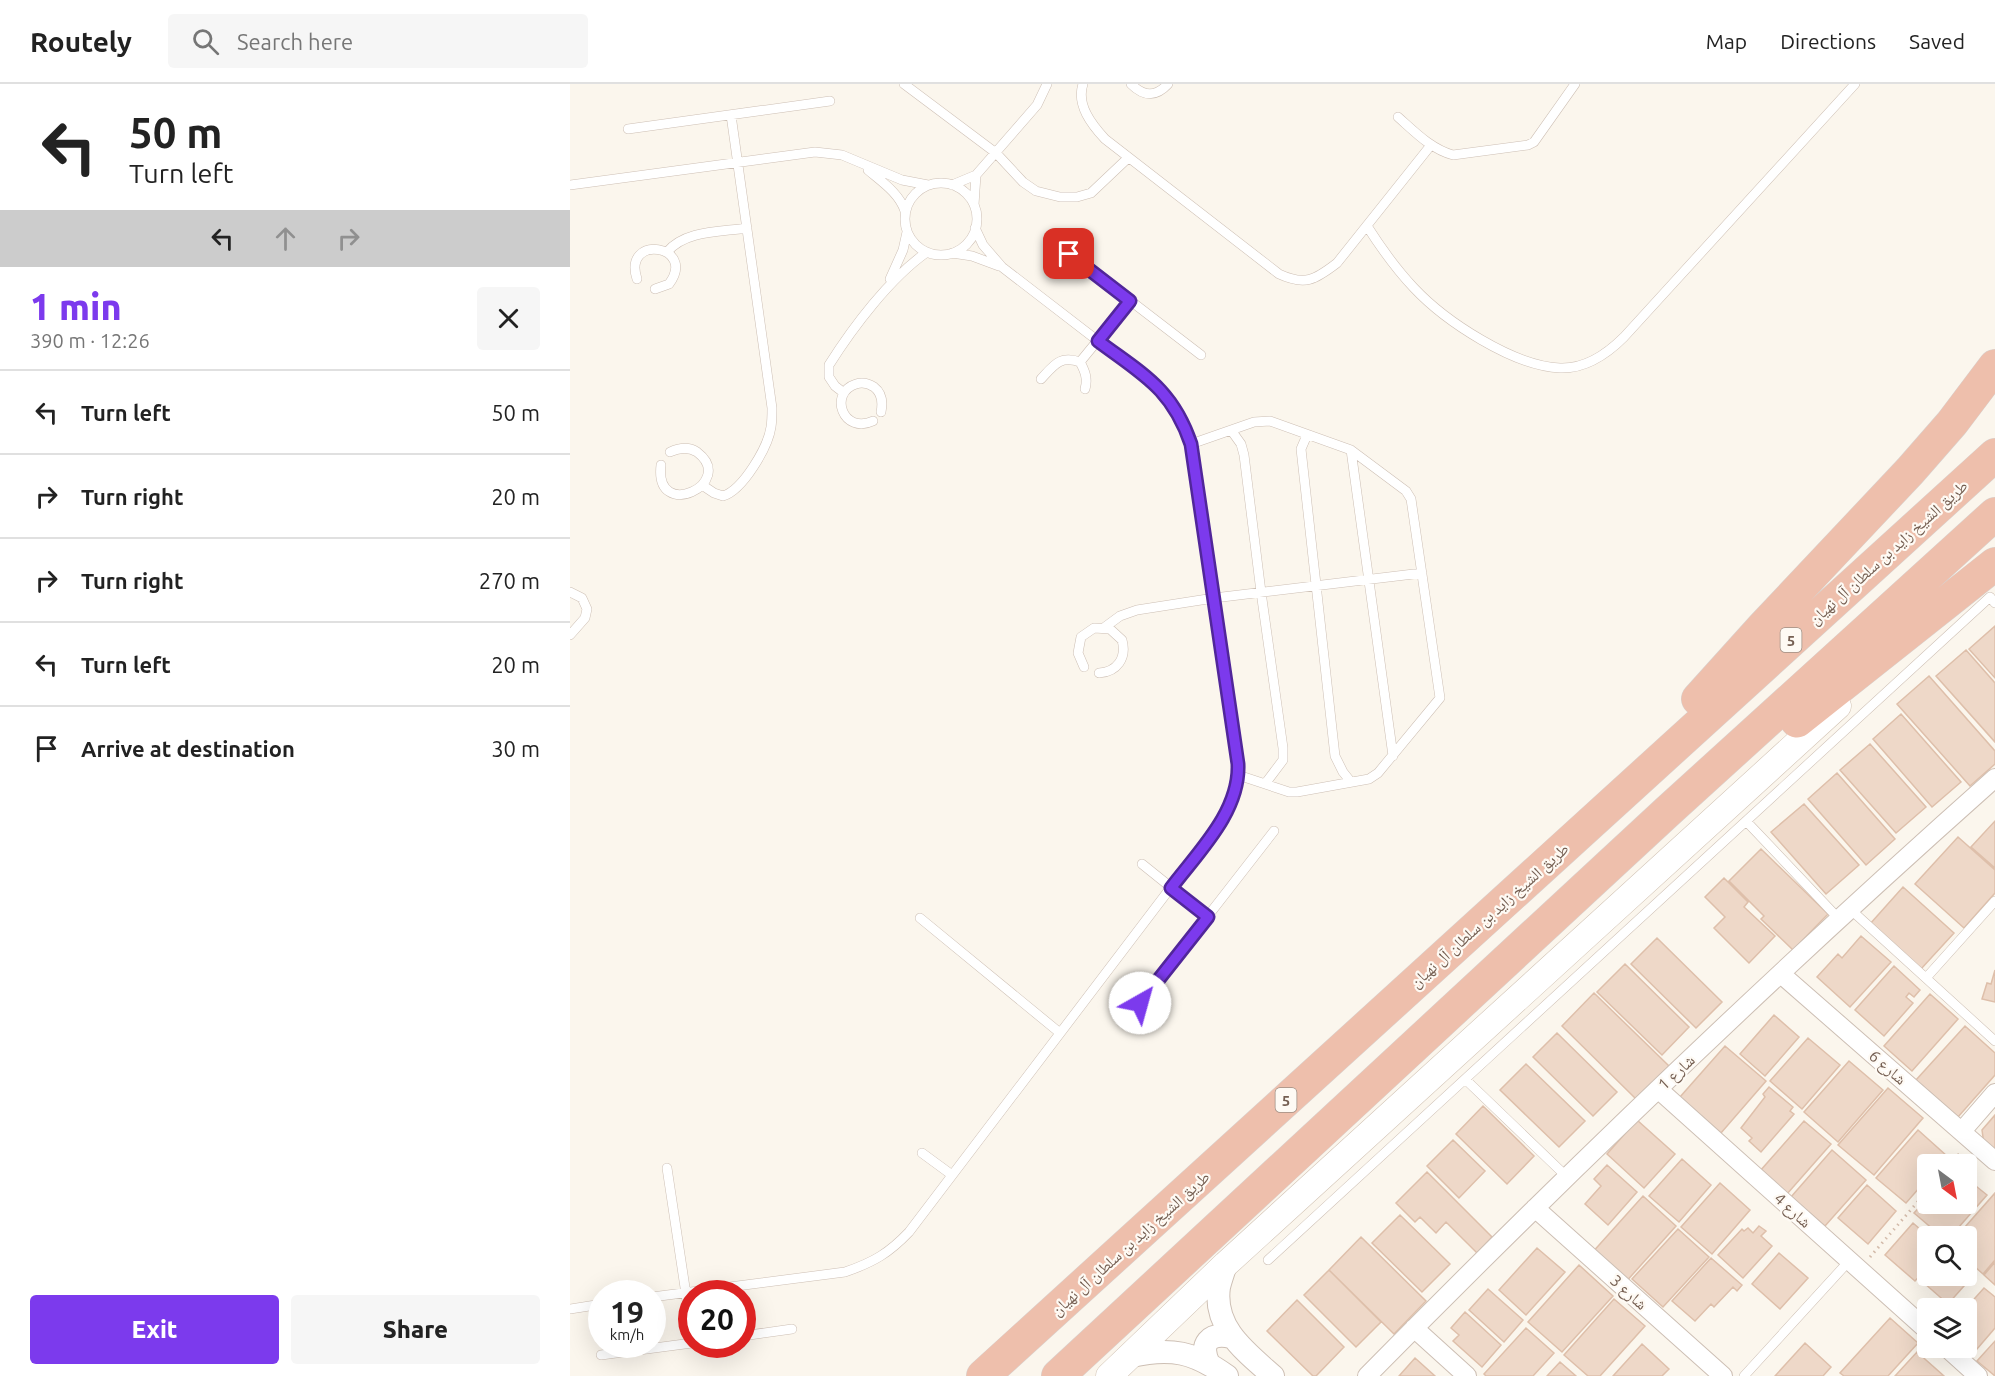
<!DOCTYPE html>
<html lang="en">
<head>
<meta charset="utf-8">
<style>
  body { margin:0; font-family:Ubuntu,"Noto Naskh Arabic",sans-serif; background:#f6f6f6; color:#222; height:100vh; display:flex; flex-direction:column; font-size:22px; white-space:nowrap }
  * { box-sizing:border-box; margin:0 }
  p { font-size:20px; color:#767676 }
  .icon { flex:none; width:33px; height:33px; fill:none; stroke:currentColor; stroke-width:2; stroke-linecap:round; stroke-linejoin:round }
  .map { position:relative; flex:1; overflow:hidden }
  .details { display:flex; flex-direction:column; background:#fff; width:570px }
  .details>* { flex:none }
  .guide { background:#fff; color:#222; overflow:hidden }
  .needle { width:39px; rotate:148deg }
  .tools { position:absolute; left:1347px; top:1070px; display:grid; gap:12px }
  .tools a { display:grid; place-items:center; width:60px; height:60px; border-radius:6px; background:#fff; box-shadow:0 6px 24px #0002; font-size:30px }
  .speed { position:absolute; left:18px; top:1196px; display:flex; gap:12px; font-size:30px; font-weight:700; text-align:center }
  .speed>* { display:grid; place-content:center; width:78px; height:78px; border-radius:50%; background:#fff; box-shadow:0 6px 24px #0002; line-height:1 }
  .speed small { font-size:15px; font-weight:400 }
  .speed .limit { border:9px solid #d22; background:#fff; color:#111 }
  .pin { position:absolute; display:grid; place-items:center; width:51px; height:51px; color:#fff; margin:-26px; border-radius:12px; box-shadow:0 3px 9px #0006 }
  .me { position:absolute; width:66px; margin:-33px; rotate:38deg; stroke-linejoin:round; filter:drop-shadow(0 0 4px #0008) }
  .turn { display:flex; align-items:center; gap:21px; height:126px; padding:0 30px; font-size:27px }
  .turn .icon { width:78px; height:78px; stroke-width:2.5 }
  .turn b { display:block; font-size:42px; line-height:51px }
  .lanes { display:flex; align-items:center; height:57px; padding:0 30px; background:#0003; justify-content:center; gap:30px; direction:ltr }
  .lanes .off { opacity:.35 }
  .round { display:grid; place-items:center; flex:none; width:63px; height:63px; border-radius:6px; background:#f6f6f6 }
  .headline { display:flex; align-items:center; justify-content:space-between; height:102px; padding:0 30px }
  h1 { font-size:36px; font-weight:800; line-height:45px; color:#7c3aed }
  .action { display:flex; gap:12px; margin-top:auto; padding:12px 30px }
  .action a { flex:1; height:69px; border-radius:6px; background:#7c3aed; color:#fff; font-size:24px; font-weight:800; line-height:69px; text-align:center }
  .action a+a { background:#f6f6f6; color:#222 }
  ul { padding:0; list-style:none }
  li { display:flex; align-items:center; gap:18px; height:84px; padding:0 30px; border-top:2px solid #e0e0e0 }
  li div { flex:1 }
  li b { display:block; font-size:22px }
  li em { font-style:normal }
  header { display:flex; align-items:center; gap:36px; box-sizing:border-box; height:84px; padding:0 30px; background:#fff; border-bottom:2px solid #e0e0e0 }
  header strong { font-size:28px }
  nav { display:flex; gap:33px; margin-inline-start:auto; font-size:21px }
  .search { width:420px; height:54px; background:#f6f6f6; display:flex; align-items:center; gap:15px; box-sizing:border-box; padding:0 21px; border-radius:6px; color:#767676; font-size:22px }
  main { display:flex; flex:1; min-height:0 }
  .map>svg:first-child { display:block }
</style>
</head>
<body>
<header>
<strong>Routely</strong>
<div class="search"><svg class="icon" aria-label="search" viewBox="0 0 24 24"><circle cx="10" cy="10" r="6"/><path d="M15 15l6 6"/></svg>Search here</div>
<nav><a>Map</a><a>Directions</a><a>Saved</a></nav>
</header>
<main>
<section class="details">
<div class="guide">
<div class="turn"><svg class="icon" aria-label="left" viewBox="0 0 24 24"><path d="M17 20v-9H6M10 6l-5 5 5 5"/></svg><div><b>50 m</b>Turn left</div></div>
<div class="lanes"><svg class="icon" aria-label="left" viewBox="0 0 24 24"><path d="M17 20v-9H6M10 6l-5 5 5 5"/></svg><svg class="icon off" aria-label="ahead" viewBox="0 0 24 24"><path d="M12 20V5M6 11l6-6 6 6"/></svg><svg class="icon off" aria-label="right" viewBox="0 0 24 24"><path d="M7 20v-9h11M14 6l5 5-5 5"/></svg></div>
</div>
<div class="headline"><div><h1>1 min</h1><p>390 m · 12:26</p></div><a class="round"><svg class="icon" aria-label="close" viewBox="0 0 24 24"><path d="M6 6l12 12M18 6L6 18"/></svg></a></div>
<ul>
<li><svg class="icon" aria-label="left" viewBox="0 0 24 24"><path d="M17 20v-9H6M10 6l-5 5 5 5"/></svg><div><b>Turn left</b></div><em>50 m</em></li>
<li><svg class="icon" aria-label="right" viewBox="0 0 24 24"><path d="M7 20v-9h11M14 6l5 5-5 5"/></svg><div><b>Turn right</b></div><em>20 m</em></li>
<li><svg class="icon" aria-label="right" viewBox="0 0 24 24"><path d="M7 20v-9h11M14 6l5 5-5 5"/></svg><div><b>Turn right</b></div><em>270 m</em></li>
<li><svg class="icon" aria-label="left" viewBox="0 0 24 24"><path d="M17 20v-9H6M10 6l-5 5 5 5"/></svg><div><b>Turn left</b></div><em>20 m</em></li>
<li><svg class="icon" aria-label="arrive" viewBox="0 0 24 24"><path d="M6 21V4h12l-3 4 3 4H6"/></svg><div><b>Arrive at destination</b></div><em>30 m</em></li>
</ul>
<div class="action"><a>Exit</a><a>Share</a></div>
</section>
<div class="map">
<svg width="1425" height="1292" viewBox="0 0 1425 1292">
  <rect width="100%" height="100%" fill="#fbf6ed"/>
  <path fill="#eed8c8" stroke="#debfaa" stroke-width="1.5" d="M 1425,542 L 1425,594 L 1399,565 Z
    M 1396,566 L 1425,599 L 1425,658 L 1366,592 Z
    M 1359,592 L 1425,667 L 1425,680 L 1400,702 L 1327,620 Z
    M 1331,630 L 1391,698 L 1362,723 L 1303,655 Z
    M 1300,660 L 1356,723 L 1326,749 L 1270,686 Z
    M 1267,689 L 1325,755 L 1296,781 L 1238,715 Z
    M 1234,720 L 1289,781 L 1256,810 L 1201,748 Z
    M 1425,737 L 1425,784 L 1401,763 Z
    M 1388,753 L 1425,786 L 1425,809 L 1394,844 L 1345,800 Z
    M 1191,765 L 1258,830 L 1223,866 L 1191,835 L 1194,832 L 1159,797 Z
    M 1154,794 L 1178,818 L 1174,823 L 1205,852 L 1179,879 L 1144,844 L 1155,833 L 1135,813 Z
    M 1333,803 L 1384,849 L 1351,885 L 1300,840 Z
    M 1291,852 L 1321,878 L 1280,923 L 1247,893 L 1268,870 L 1272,874 Z
    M 1087,854 L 1152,918 L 1126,944 L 1061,880 Z
    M 1055,880 L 1119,943 L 1092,971 L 1027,908 Z
    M 1324,882 L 1350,906 L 1344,913 L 1339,909 L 1336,913 L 1343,919 L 1314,952 L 1285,926 Z
    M 1425,886 L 1425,918 L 1412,915 L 1417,899 L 1421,900 Z
    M 1024,909 L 1099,982 L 1066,1015 L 992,942 Z
    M 1360,910 L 1388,935 L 1342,987 L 1314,962 Z
    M 1204,931 L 1229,953 L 1195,992 L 1170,970 Z
    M 1395,942 L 1425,969 L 1425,991 L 1388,1033 L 1346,996 Z
    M 987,949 L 1047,1008 L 1023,1032 L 963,973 Z
    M 1238,954 L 1270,981 L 1232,1025 L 1200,997 Z
    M 1155,962 L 1196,997 L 1151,1049 L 1110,1013 Z
    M 1279,977 L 1313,1006 L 1268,1058 L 1234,1028 Z
    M 956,980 L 1015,1037 L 989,1063 L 930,1006 Z
    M 1199,1003 L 1223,1023 L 1220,1027 L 1224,1030 L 1191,1068 L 1179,1057 L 1182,1054 L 1171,1044 L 1195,1013 L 1193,1010 Z
    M 1318,1004 L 1353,1034 L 1304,1091 L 1268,1061 Z
    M 913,1022 L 964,1072 L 937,1100 L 886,1050 Z
    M 1425,1031 L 1425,1069 L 1414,1060 L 1412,1046 Z
    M 1067,1036 L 1105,1070 L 1074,1104 L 1037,1070 Z
    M 1234,1037 L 1261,1060 L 1217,1110 L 1190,1087 Z
    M 1348,1046 L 1377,1072 L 1370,1080 L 1358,1080 L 1358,1094 L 1336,1119 L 1306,1094 Z
    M 883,1056 L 915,1087 L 889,1114 L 857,1082 Z
    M 1262,1066 L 1296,1096 L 1255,1142 L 1221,1113 Z
    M 1112,1075 L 1141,1101 L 1109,1138 L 1079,1112 Z
    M 1037,1081 L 1067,1108 L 1038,1141 L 1015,1120 L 1031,1102 L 1024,1095 Z
    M 857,1088 L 922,1153 L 907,1169 L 876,1138 L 866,1149 L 850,1133 L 845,1138 L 826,1119 Z
    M 1396,1094 L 1417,1111 L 1381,1152 L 1371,1152 L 1344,1129 L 1358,1114 L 1358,1119 L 1396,1119 Z
    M 1150,1099 L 1180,1126 L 1142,1170 L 1111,1143 Z
    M 1297,1101 L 1326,1127 L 1298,1160 L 1268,1134 Z
    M 1425,1109 L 1425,1176 L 1413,1190 L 1396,1175 L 1396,1152 L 1387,1152 Z
    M 1073,1112 L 1106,1142 L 1054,1200 L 1021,1170 Z
    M 830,1131 L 880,1180 L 852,1208 L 802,1159 Z
    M 1343,1139 L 1358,1152 L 1358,1183 L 1345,1197 L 1315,1171 Z
    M 1189,1142 L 1196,1147 L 1191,1152 L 1202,1162 L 1173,1194 L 1148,1171 L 1172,1145 L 1174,1147 L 1178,1144 L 1183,1149 Z
    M 1108,1145 L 1139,1173 L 1093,1223 L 1062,1195 Z
    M 791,1153 L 856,1217 L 824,1250 L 759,1186 Z
    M 967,1164 L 995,1188 L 956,1231 L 929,1206 Z
    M 1209,1169 L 1238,1194 L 1210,1225 L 1182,1200 Z
    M 1141,1174 L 1172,1201 L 1167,1207 L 1163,1203 L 1144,1223 L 1141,1220 L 1125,1237 L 1102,1217 Z
    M 1425,1178 L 1425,1201 L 1414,1191 Z
    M 1009,1181 L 1043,1212 L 992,1268 L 958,1238 Z
    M 759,1186 L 811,1238 L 786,1263 L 734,1211 Z
    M 1396,1188 L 1402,1193 L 1378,1220 L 1354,1199 L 1361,1191 L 1396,1191 Z
    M 1414,1204 L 1425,1213 L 1425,1244 L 1401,1272 L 1391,1263 L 1396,1263 L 1396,1224 Z
    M 918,1205 L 953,1236 L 934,1258 L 899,1226 Z
    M 1044,1215 L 1075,1242 L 1030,1292 L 1018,1292 L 994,1271 Z
    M 727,1216 L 774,1263 L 746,1292 L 743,1292 L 697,1247 Z
    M 895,1228 L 931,1261 L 912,1283 L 883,1257 L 889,1251 L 881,1244 Z
    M 1320,1234 L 1348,1259 L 1318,1292 L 1274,1292 L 1270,1289 Z
    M 956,1244 L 984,1269 L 963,1292 L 916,1292 L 914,1290 Z
    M 1425,1257 L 1425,1292 L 1407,1277 Z
    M 1235,1259 L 1261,1283 L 1253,1292 L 1205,1292 Z
    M 1072,1260 L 1099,1285 L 1092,1292 L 1043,1292 Z
    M 1347,1268 L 1374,1292 L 1325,1292 Z
    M 845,1274 L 865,1292 L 829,1292 Z
    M 990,1278 L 1006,1292 L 977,1292 Z"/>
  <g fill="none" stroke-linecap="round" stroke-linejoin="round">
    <defs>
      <path id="service" d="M 334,0 L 426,69 L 453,98 L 466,107 L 490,113 L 507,113 L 521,109 L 558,74
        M 513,0 C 506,21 522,41 535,55 L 709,190 C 735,202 745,196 767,179 L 861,61
        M 561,0 C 574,13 586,13 598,0
        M 828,33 C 845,48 861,65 883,71 L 958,61 L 964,58 L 1005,0
        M 58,45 L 260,17
        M 298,86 C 312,98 329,109 335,127
        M335 135a36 36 0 1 1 72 0a36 36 0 1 1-72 0Z
        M 0,101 L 245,68 L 272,71 L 332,96 L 358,101
        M 382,101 L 406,91 L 467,21 L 477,0
        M 404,121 L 406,91
        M 797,142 C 811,164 826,185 844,204 C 875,237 943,282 990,284 C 1015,285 1036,271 1054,253 L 1285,0
        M 484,158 L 631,271
        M 97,168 C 115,146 151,148 177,144
        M 382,169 L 402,172 L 429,182
        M 67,195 C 52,149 128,161 99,200 L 85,205
        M 320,195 L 333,166 L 337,148
        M 510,278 L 560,217
        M 471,295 C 484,281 490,271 510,278 C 515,287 518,295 515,305
        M 274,309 L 265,302 L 259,293 L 259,281 C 283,243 320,194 357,168
        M 303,337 C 273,351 258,309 286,300 C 292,298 298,299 304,303 C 312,309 313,318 311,328
        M 661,346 L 671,360 L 674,371 L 691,508 L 713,664 L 713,676 L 695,700
        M 737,351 L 731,365 L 765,672 L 773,688 L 781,698
        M 621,360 L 684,338 L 700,337 L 781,366 L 836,407 L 841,415 L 870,614 L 808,689 L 799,695 L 727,708 L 719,708 L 668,691
        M 781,366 L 823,672
        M 91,381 C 84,439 168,399 127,368 C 118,362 109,364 100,368
        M 132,401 L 144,409 L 153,412 C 173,406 198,363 201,343 C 202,337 202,330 202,324 L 161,31
        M 0,508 L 12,514 L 17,525 L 15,534 L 0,551
        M 535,543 L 550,532 L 567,526 L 644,514 L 852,489
        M 514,583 L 508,569 L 511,553 L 524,544 L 540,545 L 552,556 C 557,574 547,588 529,589
        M 1176,737 L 1269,835
        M 572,780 L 638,833
        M 1280,825 L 1425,957
        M 350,834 L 490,949
        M 1356,894 L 1425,817
        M 557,936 L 704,747
        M 895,995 L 997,1093
        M 352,1069 L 382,1091
        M 97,1084 L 122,1250
        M 698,1176 L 1420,513 L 1425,519
        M 82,1213 L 275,1188 C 304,1178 319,1169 339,1148 L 646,744 C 658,724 669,704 668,680 L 623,366 L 608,328 L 589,304 L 432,183 L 413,161 L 405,144
        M 0,1225 L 32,1220
        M 172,1252 L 222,1245
        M 31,1271 L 122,1259
        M 1174,1292 L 1279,1177"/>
      <path id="minor" d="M 1211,890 L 1425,1077
        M 1088,1005 L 1358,1247
        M 1392,1047 L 1425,1009
        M 965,1124 L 1153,1292
        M 844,1244 L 897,1292
        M 1376,1263 L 1408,1292
        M 797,1292 C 1000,1086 1209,886 1425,694"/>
      <path id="tertiary" d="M 656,1180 C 654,1187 651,1195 649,1203 C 643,1244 676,1268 703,1292
        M 561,1272 C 601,1263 624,1268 657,1292
        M 639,1280 C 629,1260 639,1248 661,1253"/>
      <path id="secondary" d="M 539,1292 L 656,1180 L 1268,622"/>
      <path id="motorway" d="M 1128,615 L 1193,543 L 1340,387 L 1382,339 L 1425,282
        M 1227,637 L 1425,480
        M 413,1292 L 1425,371
        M 488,1292 L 1098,727 L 1425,430"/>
    </defs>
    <use href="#service" stroke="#cdbfb4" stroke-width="10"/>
    <use href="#minor" stroke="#cdbfb4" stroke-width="20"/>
    <use href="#tertiary" stroke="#cdbfb4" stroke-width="24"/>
    <use href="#secondary" stroke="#cfc0b2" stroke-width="27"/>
    <use href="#motorway" stroke="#d8d2cf" stroke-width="34"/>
    <path stroke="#d3bbaa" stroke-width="3" stroke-dasharray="1.5 4.5" stroke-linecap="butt" d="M 1380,1080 L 1391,1068
      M 1300,1173 L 1358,1106"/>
    <use href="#service" stroke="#fff" stroke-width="9"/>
    <use href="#minor" stroke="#fff" stroke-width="18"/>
    <use href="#tertiary" stroke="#fff" stroke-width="22"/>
    <use href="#secondary" stroke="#fff" stroke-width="26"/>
    <use href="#motorway" stroke="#eebfac" stroke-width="33"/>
  </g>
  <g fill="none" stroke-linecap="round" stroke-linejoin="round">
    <defs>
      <path id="route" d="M 499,170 L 560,217 L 528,257 C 572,290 602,304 621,360 L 668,680 C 670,728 628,768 601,804 L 638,833 L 570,919"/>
    </defs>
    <use href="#route" stroke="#51269a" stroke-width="15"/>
    <use href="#route" stroke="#7c3aed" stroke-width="10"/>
  </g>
  <g text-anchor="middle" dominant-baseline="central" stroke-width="4.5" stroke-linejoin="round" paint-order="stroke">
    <g fill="#fefaf4" stroke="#9e8e83" stroke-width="1.5">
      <rect x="1210.5" y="544" width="21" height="24" rx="4.5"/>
      <rect x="705.5" y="1004" width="21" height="24" rx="4.5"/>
    </g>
    <g font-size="15" font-weight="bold" fill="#755f52">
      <text x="1221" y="556">5</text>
      <text x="716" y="1016">5</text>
    </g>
    <g font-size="16" fill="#755f52" stroke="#fefaf4">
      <text transform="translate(1318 468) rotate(-42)">طريق الشيخ زايد بن سلطان آل نهيان</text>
      <text transform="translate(919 831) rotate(-42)">طريق الشيخ زايد بن سلطان آل نهيان</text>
      <text transform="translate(1318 983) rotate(41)">شارع 6</text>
      <text transform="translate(1106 988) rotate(-43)">شارع 1</text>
      <text transform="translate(1223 1126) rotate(42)">شارع 4</text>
      <text transform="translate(560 1159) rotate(-42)">طريق الشيخ زايد بن سلطان آل نهيان</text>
      <text transform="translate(1059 1208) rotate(42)">شارع 3</text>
    </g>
  </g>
</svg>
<div class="tools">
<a><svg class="needle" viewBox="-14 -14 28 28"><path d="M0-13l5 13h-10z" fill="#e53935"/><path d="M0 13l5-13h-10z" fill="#767676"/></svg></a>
<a><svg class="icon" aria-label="search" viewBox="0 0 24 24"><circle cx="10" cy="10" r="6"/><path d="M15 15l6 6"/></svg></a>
<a><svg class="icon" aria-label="layers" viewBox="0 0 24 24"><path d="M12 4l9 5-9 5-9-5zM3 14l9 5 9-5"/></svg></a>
</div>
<div class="speed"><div>19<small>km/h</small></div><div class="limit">20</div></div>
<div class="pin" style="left:499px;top:170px;background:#d93025"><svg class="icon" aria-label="arrive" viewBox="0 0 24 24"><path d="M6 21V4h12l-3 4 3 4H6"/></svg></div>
<svg class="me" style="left:570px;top:919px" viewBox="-20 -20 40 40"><circle r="19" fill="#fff"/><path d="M0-13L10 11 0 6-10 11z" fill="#7c3aed"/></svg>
</div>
</main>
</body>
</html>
